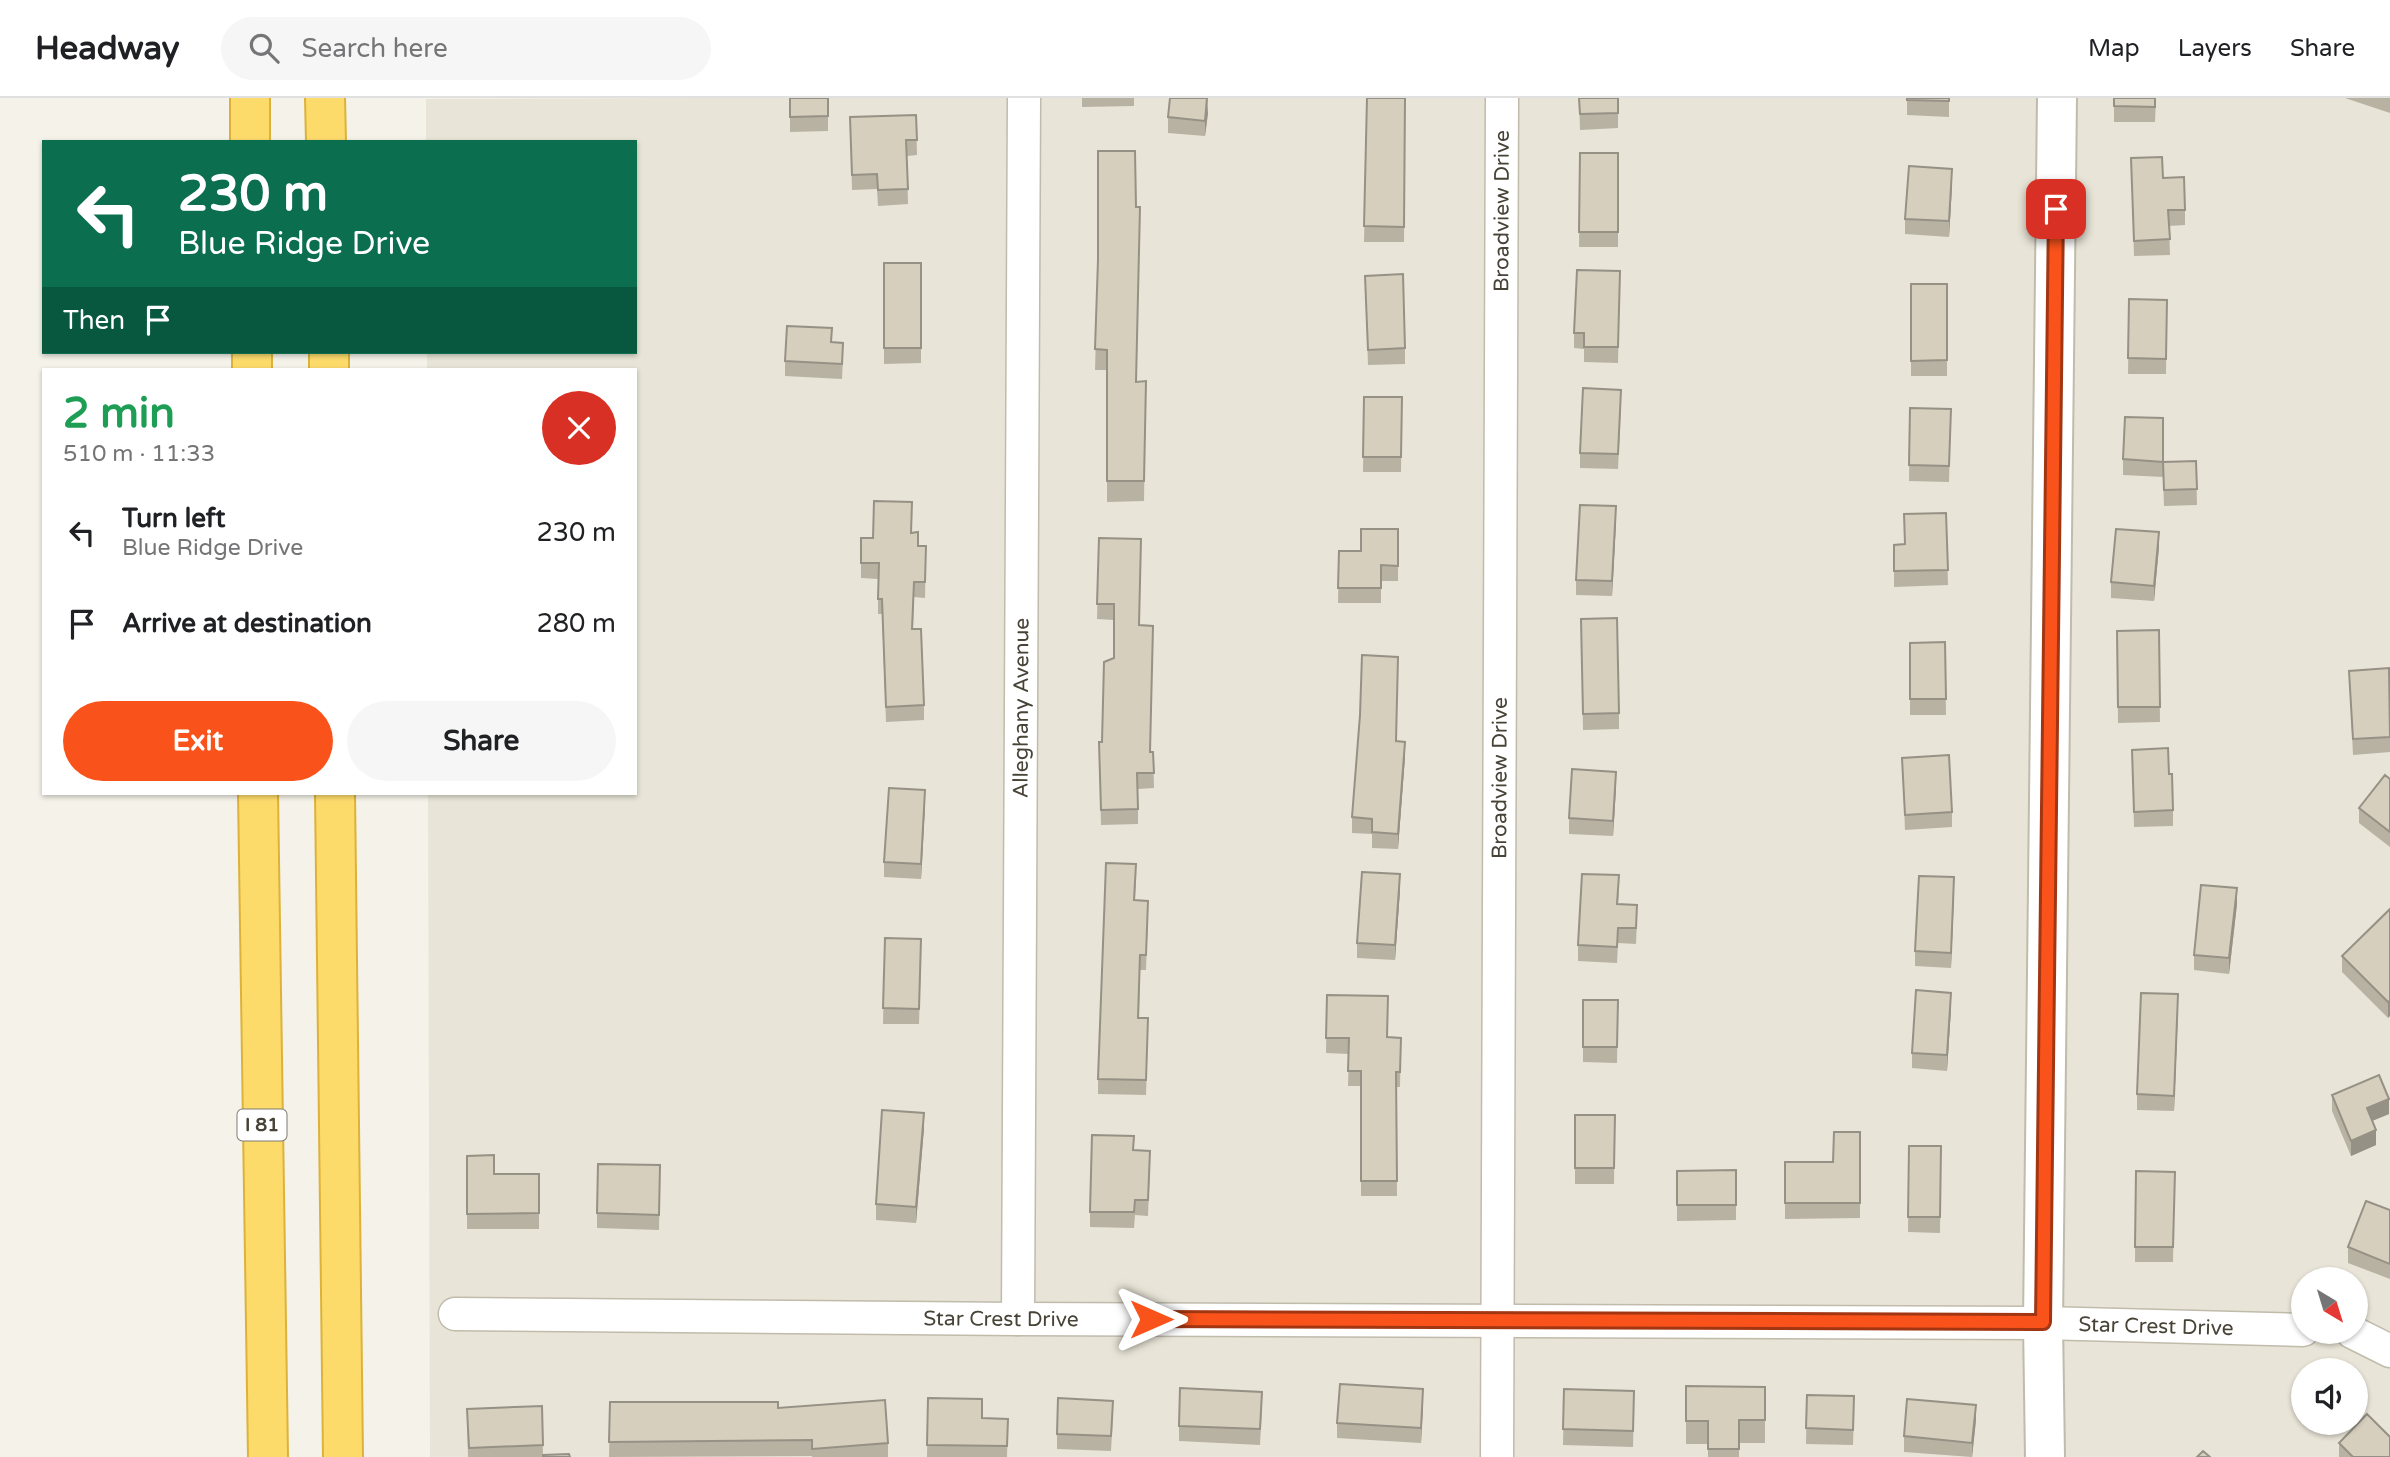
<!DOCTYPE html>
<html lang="en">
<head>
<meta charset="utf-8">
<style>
  body { margin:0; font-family:"Varela Round",sans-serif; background:#f6f6f6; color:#202124; height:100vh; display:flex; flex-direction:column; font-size:26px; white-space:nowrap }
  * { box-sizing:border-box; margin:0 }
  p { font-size:23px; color:#757577 }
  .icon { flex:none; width:38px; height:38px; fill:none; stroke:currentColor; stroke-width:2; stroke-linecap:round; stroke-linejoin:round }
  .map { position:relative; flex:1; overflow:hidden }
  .details { position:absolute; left:42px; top:270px; width:595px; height:427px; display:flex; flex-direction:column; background:#fff; border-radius:0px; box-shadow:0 2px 5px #0004 }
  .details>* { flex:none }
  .hud { position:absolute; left:42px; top:42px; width:595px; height:214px; border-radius:0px; box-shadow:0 2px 5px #0004; background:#0b6e4f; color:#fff; overflow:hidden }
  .needle { width:46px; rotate:142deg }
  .tools { position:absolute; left:2291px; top:1169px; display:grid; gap:14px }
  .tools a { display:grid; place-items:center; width:77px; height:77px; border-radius:50%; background:#fff; box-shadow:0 2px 5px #0004; font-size:35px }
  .pin { position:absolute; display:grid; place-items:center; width:60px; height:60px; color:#fff; margin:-30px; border-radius:14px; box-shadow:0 4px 10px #0006 }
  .me { position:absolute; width:77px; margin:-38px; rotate:90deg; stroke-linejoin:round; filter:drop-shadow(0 0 5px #0008) }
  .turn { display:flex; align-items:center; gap:24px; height:147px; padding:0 21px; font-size:32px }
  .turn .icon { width:91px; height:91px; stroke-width:2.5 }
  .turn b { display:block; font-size:49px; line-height:60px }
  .then { display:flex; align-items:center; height:66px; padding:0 21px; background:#0003; gap:14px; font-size:26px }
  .round { display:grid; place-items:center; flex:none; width:74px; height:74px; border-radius:37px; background:#f6f6f6 }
  .headline { display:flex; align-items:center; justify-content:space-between; height:119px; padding:0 21px }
  h1 { font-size:42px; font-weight:700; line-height:52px; color:#1e9e55 }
  .cta { display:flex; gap:14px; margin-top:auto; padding:14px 21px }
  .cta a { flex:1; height:80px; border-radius:42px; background:#f9531b; color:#fff; font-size:28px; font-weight:700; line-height:80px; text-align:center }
  .cta a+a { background:#f6f6f6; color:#202124 }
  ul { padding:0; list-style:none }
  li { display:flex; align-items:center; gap:21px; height:91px; padding:0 21px }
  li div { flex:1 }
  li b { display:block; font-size:26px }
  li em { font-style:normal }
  header { display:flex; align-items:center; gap:42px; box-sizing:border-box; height:98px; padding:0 35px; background:#fff; border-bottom:2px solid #e0e0e0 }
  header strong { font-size:33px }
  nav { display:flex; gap:38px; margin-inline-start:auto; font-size:24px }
  .search { width:490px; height:63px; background:#f6f6f6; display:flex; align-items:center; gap:18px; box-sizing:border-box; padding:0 24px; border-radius:38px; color:#757577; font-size:26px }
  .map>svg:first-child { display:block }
</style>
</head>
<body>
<header>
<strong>Headway</strong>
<div class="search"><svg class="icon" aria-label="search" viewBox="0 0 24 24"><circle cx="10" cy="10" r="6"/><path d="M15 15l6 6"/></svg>Search here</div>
<nav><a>Map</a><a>Layers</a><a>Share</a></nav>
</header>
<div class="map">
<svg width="2390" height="1359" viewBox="0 0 2390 1359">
  <rect width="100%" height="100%" fill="#f4f2e9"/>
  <path fill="#e8e4d7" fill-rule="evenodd" d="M 700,0 L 2390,0 L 2390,1359 L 430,1359 L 428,695 L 635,695 L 635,271 L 427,271 L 427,254 L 635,254 L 635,44 L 426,44 L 426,1 ZM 2303,1181 L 2356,1181 L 2356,1234 L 2303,1234 ZM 2303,1272 L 2356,1272 L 2356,1325 L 2303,1325 Z"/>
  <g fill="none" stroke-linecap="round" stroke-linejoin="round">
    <defs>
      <g id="minor">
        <path id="s1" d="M 455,1216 L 1018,1221 L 2043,1225 L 2303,1232"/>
        <path id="s2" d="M 1018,1221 L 1024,0"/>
        <path d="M 2352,1234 L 2390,1253"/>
        <path id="s3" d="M 1497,1359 L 1502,0"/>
      </g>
      <path id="tertiary" d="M 2045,1359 L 2043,1225 L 2057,0"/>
      <path id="motorway" d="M 250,0 L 250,44
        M 325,0 L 326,44
        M 252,254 L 252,271
        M 329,254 L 329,271
        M 258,695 L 268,1359
        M 335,695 L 343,1359"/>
    </defs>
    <use href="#minor" stroke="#c0bbab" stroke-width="35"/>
    <use href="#tertiary" stroke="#c0bbab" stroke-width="42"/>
    <use href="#motorway" stroke="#ddb23a" stroke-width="42"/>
    <use href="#minor" stroke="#fff" stroke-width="32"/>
    <use href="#tertiary" stroke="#fff" stroke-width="38"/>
    <use href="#motorway" stroke="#fddb6b" stroke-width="38"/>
  </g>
  <path fill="#b8b2a3" d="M 790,0 L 828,0 L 828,33 L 790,34 Z
    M 1082,0 L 1134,0 L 1134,8 L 1082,9 Z
    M 1367,0 L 1405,0 L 1404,144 L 1364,144 Z
    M 1579,0 L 1618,0 L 1618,30 L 1580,32 Z
    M 1907,0 L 1949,0 L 1949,19 L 1907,17 Z
    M 2114,0 L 2156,0 L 2155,24 L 2114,24 Z
    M 2345,0 L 2390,0 L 2390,15 Z
    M 1208,15 L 1205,38 L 1168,35 L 1168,19 Z
    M 916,17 L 917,57 L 907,58 L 908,106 L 878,108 L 877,91 L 852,92 L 850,19 Z
    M 1580,55 L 1618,55 L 1618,149 L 1579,149 Z
    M 2131,60 L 2163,80 L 2185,112 L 2185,127 L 2169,128 L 2170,157 L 2134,158 Z
    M 1952,87 L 1949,139 L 1905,136 L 1905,121 Z
    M 1098,163 L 1136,284 L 1146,283 L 1144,403 L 1107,404 L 1107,272 L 1095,272 Z
    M 884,165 L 921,165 L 921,265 L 884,266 Z
    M 1620,173 L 1618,265 L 1584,264 L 1584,251 L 1574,250 L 1574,235 Z
    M 1365,178 L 1405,250 L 1405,266 L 1368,267 Z
    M 1911,186 L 1947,186 L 1947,278 L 1911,278 Z
    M 2129,201 L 2167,202 L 2166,276 L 2128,276 Z
    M 832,244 L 843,260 L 842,281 L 785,278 L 785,263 Z
    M 1364,299 L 1402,299 L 1401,374 L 1363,374 Z
    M 1621,307 L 1618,371 L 1580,370 L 1580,355 Z
    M 1910,310 L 1951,311 L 1949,384 L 1909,383 Z
    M 2123,361 L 2163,364 L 2196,363 L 2197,407 L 2164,408 L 2163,379 L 2123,377 Z
    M 1946,415 L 1948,487 L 1894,489 L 1894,447 L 1905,446 Z
    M 1616,423 L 1612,498 L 1576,497 L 1576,482 Z
    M 1398,431 L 1398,483 L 1381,483 L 1381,505 L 1338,505 L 1339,453 L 1361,453 Z
    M 911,435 L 918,448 L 926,448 L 925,500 L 914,499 L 913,531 L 924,607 L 924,622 L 886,624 L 882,516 L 878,516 L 878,481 L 861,480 L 861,465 Z
    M 1099,440 L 1139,527 L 1151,654 L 1153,654 L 1154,690 L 1138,691 L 1138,726 L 1101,727 L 1099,644 L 1102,644 L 1114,560 L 1114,522 L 1097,521 Z
    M 2159,449 L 2154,503 L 2111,500 L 2111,484 Z
    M 1581,521 L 1619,615 L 1619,631 L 1583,632 Z
    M 2159,532 L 2160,624 L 2118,625 L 2117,533 Z
    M 1945,544 L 1946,617 L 1910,617 L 1910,545 Z
    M 2349,573 L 2390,586 L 2390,654 L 2353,657 Z
    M 1396,643 L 1405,659 L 1398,751 L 1372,750 L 1372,736 L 1352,735 L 1352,719 Z
    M 2132,652 L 2169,676 L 2173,712 L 2173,728 L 2134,729 Z
    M 1902,660 L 1952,714 L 1952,729 L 1905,732 Z
    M 2390,681 L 2390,749 L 2359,725 L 2359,710 Z
    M 1616,689 L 1613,738 L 1569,736 L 1569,720 Z
    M 925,707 L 921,781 L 884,779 L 884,764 Z
    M 1136,782 L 1135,802 L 1148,818 L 1146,872 L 1140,872 L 1139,920 L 1148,936 L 1146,997 L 1098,996 L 1098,981 Z
    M 1400,792 L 1395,862 L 1357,860 L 1357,845 Z
    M 1619,793 L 1618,806 L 1637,823 L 1636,846 L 1618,845 L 1617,865 L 1578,863 L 1578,847 Z
    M 1954,795 L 1951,870 L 1915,868 L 1915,853 Z
    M 2237,806 L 2229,876 L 2194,872 L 2194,857 Z
    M 2390,811 L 2388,920 L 2342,874 L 2342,858 Z
    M 885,840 L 921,856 L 919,926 L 883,926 Z
    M 1327,897 L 1387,939 L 1401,940 L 1400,989 L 1396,989 L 1397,1098 L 1361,1098 L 1361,988 L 1348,988 L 1349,956 L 1326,955 Z
    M 1583,902 L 1618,902 L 1617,965 L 1583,964 Z
    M 1951,910 L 1947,973 L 1912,970 L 1912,955 Z
    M 2178,912 L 2174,1013 L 2137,1012 L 2137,996 Z
    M 2332,997 L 2389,1016 L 2372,1023 L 2376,1047 L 2351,1058 L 2332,1013 Z
    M 1575,1017 L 1615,1017 L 1614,1086 L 1575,1086 Z
    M 924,1030 L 916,1125 L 876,1122 L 876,1106 Z
    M 1860,1034 L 1860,1120 L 1785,1121 L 1785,1064 L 1833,1064 Z
    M 1909,1048 L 1941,1048 L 1940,1135 L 1908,1134 Z
    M 1134,1052 L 1150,1068 L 1148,1118 L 1135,1117 L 1134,1130 L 1090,1129 L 1090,1114 Z
    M 467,1058 L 494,1076 L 539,1076 L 539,1131 L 467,1131 Z
    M 660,1067 L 659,1132 L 597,1130 L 597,1115 Z
    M 1736,1072 L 1736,1122 L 1677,1123 L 1677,1073 Z
    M 2136,1073 L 2175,1074 L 2173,1164 L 2135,1164 Z
    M 2390,1112 L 2390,1181 L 2348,1165 L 2348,1149 Z
    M 1686,1288 L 1765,1289 L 1765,1345 L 1739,1345 L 1739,1359 L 1708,1359 L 1708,1346 L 1686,1346 Z
    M 1564,1291 L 1634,1308 L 1633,1349 L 1563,1347 Z
    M 1807,1297 L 1854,1314 L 1853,1347 L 1806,1346 Z
    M 928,1300 L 982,1320 L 1008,1321 L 1007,1359 L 927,1359 Z
    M 610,1304 L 778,1310 L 888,1345 L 888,1359 L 812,1359 L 812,1358 L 609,1359 Z
    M 1423,1307 L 1421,1345 L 1337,1340 L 1337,1325 Z
    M 542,1308 L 543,1359 L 468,1359 L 467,1311 Z
    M 1262,1309 L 1260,1347 L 1179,1343 L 1179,1328 Z
    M 1113,1318 L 1111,1353 L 1057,1351 L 1057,1336 Z
    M 1976,1322 L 1972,1359 L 1904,1354 L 1904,1338 Z
    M 2339,1345 L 2390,1359 L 2339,1359 Z"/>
  <path fill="#969185" d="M 1207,0 L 1208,15 L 1205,38 L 1205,23 Z
    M 1952,71 L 1952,87 L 1949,139 L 1949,123 Z
    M 1616,408 L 1616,423 L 1612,498 L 1612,483 Z
    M 2159,434 L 2159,449 L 2154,503 L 2154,488 Z
    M 1405,644 L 1405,659 L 1398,751 L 1398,736 Z
    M 1616,674 L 1616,689 L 1613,738 L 1613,723 Z
    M 925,692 L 925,707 L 921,781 L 921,766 Z
    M 1400,776 L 1400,792 L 1395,862 L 1395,847 Z
    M 1954,779 L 1954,795 L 1951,870 L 1951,855 Z
    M 2237,790 L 2237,806 L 2229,876 L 2229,860 Z
    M 1951,895 L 1951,910 L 1947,973 L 1947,957 Z
    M 2178,896 L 2178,912 L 2174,1013 L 2174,998 Z
    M 2390,903 L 2390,918 L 2388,920 L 2388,904 Z
    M 2389,1001 L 2389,1016 L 2367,1025 L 2367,1010 Z
    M 924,1015 L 924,1030 L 916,1125 L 916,1109 Z
    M 2376,1032 L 2376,1047 L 2351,1058 L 2351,1043 Z
    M 1423,1291 L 1423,1307 L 1421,1345 L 1421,1330 Z
    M 1976,1307 L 1976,1322 L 1972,1359 L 1972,1345 Z"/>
  <path fill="#d6cfbe" stroke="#969185" stroke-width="2" d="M 790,0 L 828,0 L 828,18 L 790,19 Z
    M 1170,0 L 1207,0 L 1205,23 L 1168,19 Z
    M 1367,0 L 1405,0 L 1404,129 L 1364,128 Z
    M 1579,0 L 1618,0 L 1618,15 L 1580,16 Z
    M 1907,0 L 1949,0 L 1949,3 L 1907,2 Z
    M 2114,0 L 2155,0 L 2155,9 L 2114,8 Z
    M 916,17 L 917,42 L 906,42 L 908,91 L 878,92 L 877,76 L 852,77 L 850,19 Z
    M 1098,53 L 1135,53 L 1136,109 L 1140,109 L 1136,284 L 1146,283 L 1144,383 L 1107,383 L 1107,252 L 1095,251 L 1098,162 Z
    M 1580,55 L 1618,55 L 1618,134 L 1579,134 Z
    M 2162,59 L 2163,80 L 2184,79 L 2185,112 L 2168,112 L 2170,141 L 2134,143 L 2131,60 Z
    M 1909,68 L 1952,71 L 1949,123 L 1905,121 Z
    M 884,165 L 921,165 L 921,250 L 884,250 Z
    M 1577,172 L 1620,173 L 1618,249 L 1584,249 L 1584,235 L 1574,235 Z
    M 1403,176 L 1405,250 L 1368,252 L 1365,178 Z
    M 1911,186 L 1947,186 L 1947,262 L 1911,263 Z
    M 2129,201 L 2167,202 L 2166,261 L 2128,260 Z
    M 787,228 L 832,230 L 831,244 L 843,245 L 842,266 L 785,263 Z
    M 1583,290 L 1621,292 L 1618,356 L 1580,355 Z
    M 1364,299 L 1402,299 L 1401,359 L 1363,359 Z
    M 1910,310 L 1951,311 L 1949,368 L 1909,367 Z
    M 2125,319 L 2163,320 L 2163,364 L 2123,361 Z
    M 2196,363 L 2197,391 L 2164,392 L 2163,364 Z
    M 874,403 L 912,404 L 911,435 L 918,434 L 918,448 L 926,448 L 925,484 L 914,484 L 912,531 L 921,531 L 924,607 L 886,609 L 882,501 L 878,501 L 879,465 L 861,465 L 861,440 L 873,440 Z
    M 1580,407 L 1616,408 L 1612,483 L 1576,482 Z
    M 1946,415 L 1948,472 L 1894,473 L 1894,447 L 1905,446 L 1904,416 Z
    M 1361,431 L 1398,431 L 1398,468 L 1381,467 L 1381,490 L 1338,490 L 1339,453 L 1361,453 Z
    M 2116,431 L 2159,434 L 2154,488 L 2111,484 Z
    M 1099,440 L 1141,441 L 1139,527 L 1153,528 L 1150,654 L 1153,654 L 1154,675 L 1137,675 L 1138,711 L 1101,712 L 1099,644 L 1102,644 L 1104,564 L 1114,560 L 1114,506 L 1097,506 Z
    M 1617,520 L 1619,615 L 1583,616 L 1581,521 Z
    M 2159,532 L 2160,609 L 2118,609 L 2117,533 Z
    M 1945,544 L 1946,601 L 1910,601 L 1910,545 Z
    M 1362,557 L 1398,559 L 1396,643 L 1405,644 L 1398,736 L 1372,734 L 1372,721 L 1352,719 L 1360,617 Z
    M 2389,570 L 2390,639 L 2353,641 L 2349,573 Z
    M 2168,650 L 2169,676 L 2172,676 L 2173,712 L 2134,714 L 2132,652 Z
    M 1949,657 L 1952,714 L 1905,717 L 1902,660 Z
    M 1572,671 L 1616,674 L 1613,723 L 1569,720 Z
    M 2385,677 L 2390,681 L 2390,734 L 2359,710 Z
    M 889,690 L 925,692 L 921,766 L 884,764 Z
    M 1106,765 L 1136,766 L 1134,802 L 1148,803 L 1146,857 L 1140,857 L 1138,920 L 1148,920 L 1146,982 L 1098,981 Z
    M 1362,774 L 1400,776 L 1395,847 L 1357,845 Z
    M 1582,776 L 1619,777 L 1617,806 L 1637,807 L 1636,830 L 1618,830 L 1617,849 L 1578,847 Z
    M 1919,778 L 1954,779 L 1951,855 L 1915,853 Z
    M 2201,787 L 2237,790 L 2229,860 L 2194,857 Z
    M 2390,811 L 2390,903 L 2388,904 L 2342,858 Z
    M 885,840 L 921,841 L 919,911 L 883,910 Z
    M 1916,892 L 1951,895 L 1947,957 L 1912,955 Z
    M 2141,895 L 2178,896 L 2174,998 L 2137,996 Z
    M 1327,897 L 1388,898 L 1387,939 L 1401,940 L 1400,974 L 1396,974 L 1397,1083 L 1361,1083 L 1361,973 L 1348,973 L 1349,940 L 1326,940 Z
    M 1583,902 L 1618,902 L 1617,949 L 1583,949 Z
    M 2379,977 L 2389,1001 L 2367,1010 L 2376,1032 L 2351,1043 L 2332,997 Z
    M 882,1012 L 924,1015 L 916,1109 L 876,1106 Z
    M 1575,1017 L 1615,1017 L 1614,1070 L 1575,1070 Z
    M 1834,1034 L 1860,1034 L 1860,1105 L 1785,1105 L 1785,1064 L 1833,1064 Z
    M 1092,1037 L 1134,1038 L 1133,1052 L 1150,1053 L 1148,1102 L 1135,1102 L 1134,1114 L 1090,1114 Z
    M 1909,1048 L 1941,1048 L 1940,1119 L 1908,1119 Z
    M 494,1057 L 494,1076 L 539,1076 L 539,1115 L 467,1116 L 467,1058 Z
    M 598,1066 L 660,1067 L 659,1117 L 597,1115 Z
    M 1736,1072 L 1736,1107 L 1677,1107 L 1677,1073 Z
    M 2136,1073 L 2175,1074 L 2173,1149 L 2135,1149 Z
    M 2366,1103 L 2390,1112 L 2390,1166 L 2348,1149 Z
    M 1340,1286 L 1423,1291 L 1421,1330 L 1337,1325 Z
    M 1686,1288 L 1765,1289 L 1765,1322 L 1739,1322 L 1739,1351 L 1708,1351 L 1708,1323 L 1686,1323 Z
    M 1180,1290 L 1262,1294 L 1260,1331 L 1179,1328 Z
    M 1564,1291 L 1634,1293 L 1633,1333 L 1563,1331 Z
    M 1807,1297 L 1854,1298 L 1853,1332 L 1806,1330 Z
    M 928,1300 L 982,1301 L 982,1320 L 1008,1321 L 1007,1348 L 927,1347 Z
    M 1058,1300 L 1113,1303 L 1111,1338 L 1057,1336 Z
    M 1907,1301 L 1976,1307 L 1972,1345 L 1904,1338 Z
    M 885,1302 L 888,1345 L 812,1351 L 812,1342 L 609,1344 L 610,1304 L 778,1304 L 778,1310 Z
    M 542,1308 L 543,1347 L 469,1350 L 467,1311 Z
    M 2367,1316 L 2390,1339 L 2390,1359 L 2353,1359 L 2339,1345 Z
    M 2203,1353 L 2210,1359 L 2197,1359 Z
    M 569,1356 L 570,1359 L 543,1359 L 543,1357 Z"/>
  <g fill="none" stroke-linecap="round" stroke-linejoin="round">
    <defs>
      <path id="route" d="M 1151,1221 L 2043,1224 L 2056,111"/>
    </defs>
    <use href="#route" stroke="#a23612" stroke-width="18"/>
    <use href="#route" stroke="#f9531b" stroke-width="12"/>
  </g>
  <g text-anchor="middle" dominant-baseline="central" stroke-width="7" stroke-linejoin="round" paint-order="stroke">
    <rect fill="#fff" stroke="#7f7b73" stroke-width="2" x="237.5" y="1011.5" width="49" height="31" rx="5"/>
    <g font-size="19" font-weight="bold" fill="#484337">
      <text x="262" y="1027">I 81</text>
    </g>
    <g font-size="21" fill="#484337" stroke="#fff">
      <text stroke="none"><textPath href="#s3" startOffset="1246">Broadview Drive</textPath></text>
      <text stroke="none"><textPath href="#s2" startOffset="611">Alleghany Avenue</textPath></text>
      <text stroke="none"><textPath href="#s3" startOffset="679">Broadview Drive</textPath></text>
      <text stroke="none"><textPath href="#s1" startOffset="546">Star Crest Drive</textPath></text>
      <text stroke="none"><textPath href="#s1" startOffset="1701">Star Crest Drive</textPath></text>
    </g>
  </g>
</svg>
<div class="tools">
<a><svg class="needle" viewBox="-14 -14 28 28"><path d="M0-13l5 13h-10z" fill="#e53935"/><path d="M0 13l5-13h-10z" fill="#757577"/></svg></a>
<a><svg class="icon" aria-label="sound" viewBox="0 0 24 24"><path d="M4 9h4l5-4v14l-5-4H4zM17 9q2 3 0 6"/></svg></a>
</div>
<div class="pin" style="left:2056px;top:111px;background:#d93025"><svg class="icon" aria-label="arrive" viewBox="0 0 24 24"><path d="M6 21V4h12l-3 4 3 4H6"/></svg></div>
<svg class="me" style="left:1151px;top:1221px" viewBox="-20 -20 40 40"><path d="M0-17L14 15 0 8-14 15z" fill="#f9531b" stroke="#fff" stroke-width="4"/></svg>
<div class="hud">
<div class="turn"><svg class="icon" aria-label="left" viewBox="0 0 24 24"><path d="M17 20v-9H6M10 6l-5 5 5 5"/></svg><div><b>230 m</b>Blue Ridge Drive</div></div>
<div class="then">Then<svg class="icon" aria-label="arrive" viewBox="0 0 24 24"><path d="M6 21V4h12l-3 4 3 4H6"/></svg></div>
</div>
<section class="details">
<div class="headline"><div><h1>2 min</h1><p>510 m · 11:33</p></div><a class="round" style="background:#d93025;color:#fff"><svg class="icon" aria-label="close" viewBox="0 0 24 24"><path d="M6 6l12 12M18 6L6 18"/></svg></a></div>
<ul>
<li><svg class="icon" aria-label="left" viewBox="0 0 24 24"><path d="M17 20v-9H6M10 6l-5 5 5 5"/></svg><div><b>Turn left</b><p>Blue Ridge Drive</p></div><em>230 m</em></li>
<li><svg class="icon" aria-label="arrive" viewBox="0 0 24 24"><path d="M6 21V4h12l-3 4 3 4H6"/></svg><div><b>Arrive at destination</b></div><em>280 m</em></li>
</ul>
<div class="cta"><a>Exit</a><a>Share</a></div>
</section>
</div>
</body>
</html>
